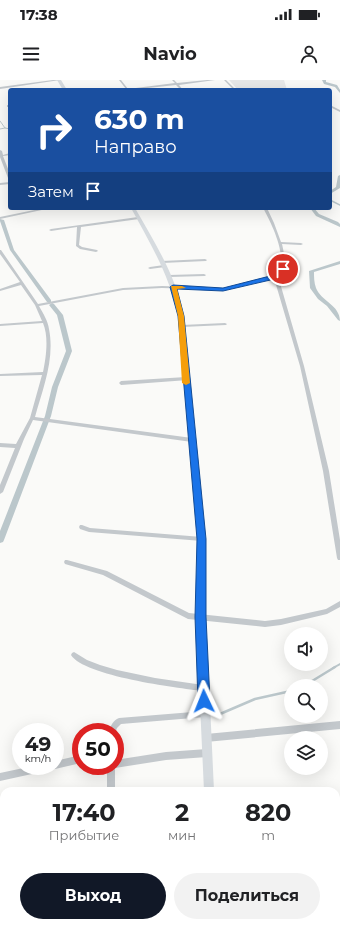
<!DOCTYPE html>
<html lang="ru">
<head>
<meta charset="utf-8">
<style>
  body { margin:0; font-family:Montserrat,sans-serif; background:#f2f2f2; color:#202124; height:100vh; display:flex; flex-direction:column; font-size:15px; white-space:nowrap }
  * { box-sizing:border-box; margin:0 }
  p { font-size:13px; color:#757577 }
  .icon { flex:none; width:22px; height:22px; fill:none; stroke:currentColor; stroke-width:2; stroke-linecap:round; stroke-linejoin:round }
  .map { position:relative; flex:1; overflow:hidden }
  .panel { position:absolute; left:0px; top:707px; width:340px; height:140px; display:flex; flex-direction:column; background:#fff; border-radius:12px 12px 0 0; box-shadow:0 4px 16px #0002 }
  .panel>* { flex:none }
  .top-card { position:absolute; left:8px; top:8px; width:324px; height:122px; border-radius:4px; box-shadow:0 4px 16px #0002; background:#1a4fa0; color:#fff; overflow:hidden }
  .tools { position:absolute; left:284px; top:547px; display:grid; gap:8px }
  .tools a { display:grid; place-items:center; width:44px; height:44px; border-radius:50%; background:#fff; box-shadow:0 4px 16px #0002; font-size:20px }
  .speed { position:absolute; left:12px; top:643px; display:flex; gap:8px; font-size:20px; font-weight:700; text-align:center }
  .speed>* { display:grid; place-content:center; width:52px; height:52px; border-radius:50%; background:#fff; box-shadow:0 4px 16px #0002; line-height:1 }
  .speed small { font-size:10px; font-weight:400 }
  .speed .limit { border:6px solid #d22; background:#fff; color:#111 }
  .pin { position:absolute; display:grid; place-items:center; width:34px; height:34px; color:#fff; margin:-17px; border:2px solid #fff; border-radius:50%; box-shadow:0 1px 4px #0007 }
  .me { position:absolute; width:44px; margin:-22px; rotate:358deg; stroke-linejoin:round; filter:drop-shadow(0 0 3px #0008) }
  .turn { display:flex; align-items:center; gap:14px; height:84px; padding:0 20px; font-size:18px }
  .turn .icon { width:52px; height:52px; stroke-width:2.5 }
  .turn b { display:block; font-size:28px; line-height:34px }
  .then { display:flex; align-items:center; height:38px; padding:0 20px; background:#0003; gap:8px; font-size:15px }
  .eta { display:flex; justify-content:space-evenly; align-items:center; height:68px; text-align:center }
  .eta b { font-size:24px; font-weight:700; line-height:28px }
  .action { display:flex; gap:8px; margin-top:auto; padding:8px 20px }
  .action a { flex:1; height:46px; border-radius:24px; background:#111827; color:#fff; font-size:16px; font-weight:700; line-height:46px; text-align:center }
  .action a+a { background:#f2f2f2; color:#202124 }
  .status { display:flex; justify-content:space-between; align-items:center; height:28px; padding:0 20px; background:#fff; direction:ltr }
  .status svg { height:11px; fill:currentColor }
  header { display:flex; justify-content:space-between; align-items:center; height:52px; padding:0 20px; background:#fff; font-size:18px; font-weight:700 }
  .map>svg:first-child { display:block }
</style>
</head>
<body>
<div class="status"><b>17:38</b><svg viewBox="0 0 49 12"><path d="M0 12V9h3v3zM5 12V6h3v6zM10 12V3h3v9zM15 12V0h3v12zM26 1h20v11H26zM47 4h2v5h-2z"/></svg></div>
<header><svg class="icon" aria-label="menu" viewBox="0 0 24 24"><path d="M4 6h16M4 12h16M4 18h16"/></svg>Navio<svg class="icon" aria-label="person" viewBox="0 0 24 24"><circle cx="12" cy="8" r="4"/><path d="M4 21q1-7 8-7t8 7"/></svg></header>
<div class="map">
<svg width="340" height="847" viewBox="0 0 340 847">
  <rect width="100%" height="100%" fill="#fafaf8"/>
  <path fill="#e8e9e9" d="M 229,0 L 284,0 L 287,10 L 238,10 Z"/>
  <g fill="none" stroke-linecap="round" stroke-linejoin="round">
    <path stroke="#bbc7cb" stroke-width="1" d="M 0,41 L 5,48 L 10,49
      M 0,49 L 5,48"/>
    <path stroke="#bbc7cb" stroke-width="1.5" d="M 330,120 L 340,125"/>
    <path stroke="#bbc7cb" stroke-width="2" d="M 333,588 L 340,584"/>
    <path stroke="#bbc7cb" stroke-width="2.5" d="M 304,606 L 335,587
      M 220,634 L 255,619 L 291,611"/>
    <path fill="#bbc7cb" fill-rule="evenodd" d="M 322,0 L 326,0 L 326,2 L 337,5 L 340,10 L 340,13 L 335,7 L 324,4 Z
      M 340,95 L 340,108 L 330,114 L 330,111 L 336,107 L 338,96 Z
      M 310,128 L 314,128 L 319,134 L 338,142 L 340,144 L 340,147 L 316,136 Z
      M 0,139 L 4,140 L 14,170 L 51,220 L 51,222 L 47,222 L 10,170 L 0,141 Z
      M 340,181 L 340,184 L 314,192 C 314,197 314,203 316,208 C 321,221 340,225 340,241 L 338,240 L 327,226 L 318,219 L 310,208 L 309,191 Z
      M 52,223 L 54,224 L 63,235 L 72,271 L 58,307 L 51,336 L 4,460 L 3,462 L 0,463 L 0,451 L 45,336 L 52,307 L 66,271 L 57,235 L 49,225 Z"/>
    <path fill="#c3c8cc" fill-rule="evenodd" d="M 53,0 L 60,0 L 0,9 L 0,7 Z
      M 119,0 L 121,0 L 128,9 L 175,3 L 172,0 L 174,0 L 177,3 L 207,0 L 215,0 L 179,5 L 183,10 L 181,10 L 176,5 L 129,10 L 121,10 L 126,9 Z
      M 224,0 L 226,0 L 236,10 L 234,10 Z
      M 7,25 L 10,25 L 10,27 L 7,27 Z
      M 330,25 L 340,30 L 340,32 L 330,27 Z
      M 0,70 L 2,71 L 3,75 L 10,73 L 10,75 L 3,76 L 10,94 L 10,99 L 8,98 L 0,77 Z
      M 10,102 L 10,104 L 0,105 L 0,103 Z
      M 44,128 L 51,128 L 0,139 L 0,137 Z
      M 133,128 L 139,128 L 137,129 Z
      M 263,128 L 267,128 L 274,143 L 281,162 L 301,163 L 303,164 L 301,165 L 282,164 C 285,177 286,185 278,196 L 304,286 L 329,391 L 340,460 L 340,480 L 338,480 L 337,478 L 323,391 L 300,286 L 274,198 L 223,210 L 162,208 L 123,210 L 39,226 C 43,233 48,241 49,249 C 55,279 43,308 35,337 L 192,358 L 195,360 L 192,362 L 33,340 L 24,359 L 3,412 L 0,414 L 0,405 L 15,368 L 0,367 L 0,363 L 16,364 L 30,338 L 42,295 L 0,296 L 0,294 L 43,292 C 46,278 49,257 43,243 L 0,246 L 0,244 L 42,241 L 35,225 L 21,205 L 0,211 L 0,209 L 20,202 L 0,174 L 0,170 L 1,170 L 38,224 L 123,208 L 162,206 L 223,208 L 275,195 C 276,194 278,192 279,190 C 287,175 271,142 263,128 Z
      M 138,137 L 140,138 L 139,139 L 81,147 L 79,165 L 82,167 L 97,170 L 98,171 L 96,172 L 80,169 L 76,166 L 77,147 L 51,151 L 49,150 L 51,149 Z
      M 205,179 L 207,180 L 206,181 L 162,183 L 160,182 L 162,181 Z
      M 164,185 L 165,185 L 165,187 L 150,189 L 148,188 L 150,187 Z
      M 204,194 L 206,195 L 205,196 L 169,197 L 167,196 L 169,195 Z
      M 225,243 L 227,244 L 226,245 L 182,247 L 180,246 L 182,245 Z
      M 186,297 L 188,299 L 188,300 L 121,305 L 119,303 L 121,301 Z
      M 80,445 L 82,445 L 90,448 L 202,457 L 204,457 L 205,459 L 204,461 L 202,461 L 89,452 L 80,449 L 79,447 Z
      M 65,480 L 67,480 L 107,491 L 189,533 L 265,541 L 281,539 L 326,529 L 340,521 L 340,527 L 327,534 L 281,545 L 265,547 L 188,539 L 103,495 L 65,484 L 64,482 Z
      M 74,572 L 87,580 L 100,585 L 117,590 L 155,598 L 203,605 L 205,606 L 206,608 L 205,610 L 203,611 C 177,608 84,596 71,575 L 72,573 Z
      M 205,631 L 207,632 L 208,634 L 207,636 L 205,637 L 121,644 L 117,648 L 115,653 L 115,652 L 108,652 C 111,646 113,640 119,638 Z
      M 340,641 L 340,649 L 206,662 L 203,661 L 202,658 L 203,655 L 206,654 Z
      M 207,669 L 210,670 L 211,673 L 210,676 L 207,677 L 166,680 L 115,688 L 115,711 L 107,711 L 107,686 L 115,686 L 115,680 L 166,672 Z
      M 81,675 L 81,683 L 55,689 L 53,688 L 50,690 L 0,701 L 0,693 L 33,686 L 55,686 L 55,681 Z
      M 336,809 L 340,809 L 340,817 L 336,817 Z
      M 0,834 L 4,835 L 5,843 L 0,842 Z
      M 83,843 L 201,843 L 203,844 L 204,847 L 86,847 L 84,846 Z"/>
    <path fill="#d6dbdf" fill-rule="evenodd" d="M 57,0 L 61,0 L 67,10 L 63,10 Z
      M 131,128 L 135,128 C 155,163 176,196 184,236 L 206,459 L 206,537 L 214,711 L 204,711 L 196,537 L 198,459 L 178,236 C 170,196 150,163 131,128 Z
      M 212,843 L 224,843 L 224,847 L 212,847 Z"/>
  </g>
  <path fill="#1a73e8" stroke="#114b97" d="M 280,188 L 286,189 L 279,198 L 223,211 L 177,209 L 184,236 L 206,459 L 206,537 L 210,621 L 208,625 L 204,626 L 200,625 L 198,621 L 195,537 L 197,459 L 178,236 L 170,207 L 173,205 L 223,208 L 274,195 Z"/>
  <path fill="#f59e0b" d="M 171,206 L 182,206 L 186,208 L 177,209 L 184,236 L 190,303 L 186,305 L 182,303 L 178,236 Z"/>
</svg>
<div class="tools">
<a><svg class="icon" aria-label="sound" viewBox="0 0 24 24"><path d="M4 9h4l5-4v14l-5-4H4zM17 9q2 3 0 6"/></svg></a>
<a><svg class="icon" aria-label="search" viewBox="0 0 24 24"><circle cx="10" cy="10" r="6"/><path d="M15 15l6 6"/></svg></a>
<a><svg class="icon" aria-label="layers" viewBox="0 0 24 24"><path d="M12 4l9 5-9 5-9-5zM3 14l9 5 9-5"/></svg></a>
</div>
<div class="speed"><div>49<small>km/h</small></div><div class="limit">50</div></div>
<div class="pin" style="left:283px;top:189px;background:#d93025"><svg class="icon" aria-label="arrive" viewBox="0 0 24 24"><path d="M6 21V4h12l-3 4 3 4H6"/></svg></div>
<svg class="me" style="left:204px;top:621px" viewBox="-20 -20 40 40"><path d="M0-17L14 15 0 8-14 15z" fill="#1a73e8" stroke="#fff" stroke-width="4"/></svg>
<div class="top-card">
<div class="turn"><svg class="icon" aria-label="right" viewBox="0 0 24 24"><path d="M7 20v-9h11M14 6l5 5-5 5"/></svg><div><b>630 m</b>Направо</div></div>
<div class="then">Затем<svg class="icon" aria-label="arrive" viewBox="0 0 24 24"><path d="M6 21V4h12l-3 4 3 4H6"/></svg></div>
</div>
<section class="panel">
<div class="eta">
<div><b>17:40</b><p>Прибытие</p></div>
<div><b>2</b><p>мин</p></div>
<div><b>820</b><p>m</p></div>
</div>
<div class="action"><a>Выход</a><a>Поделиться</a></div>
</section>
</div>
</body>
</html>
